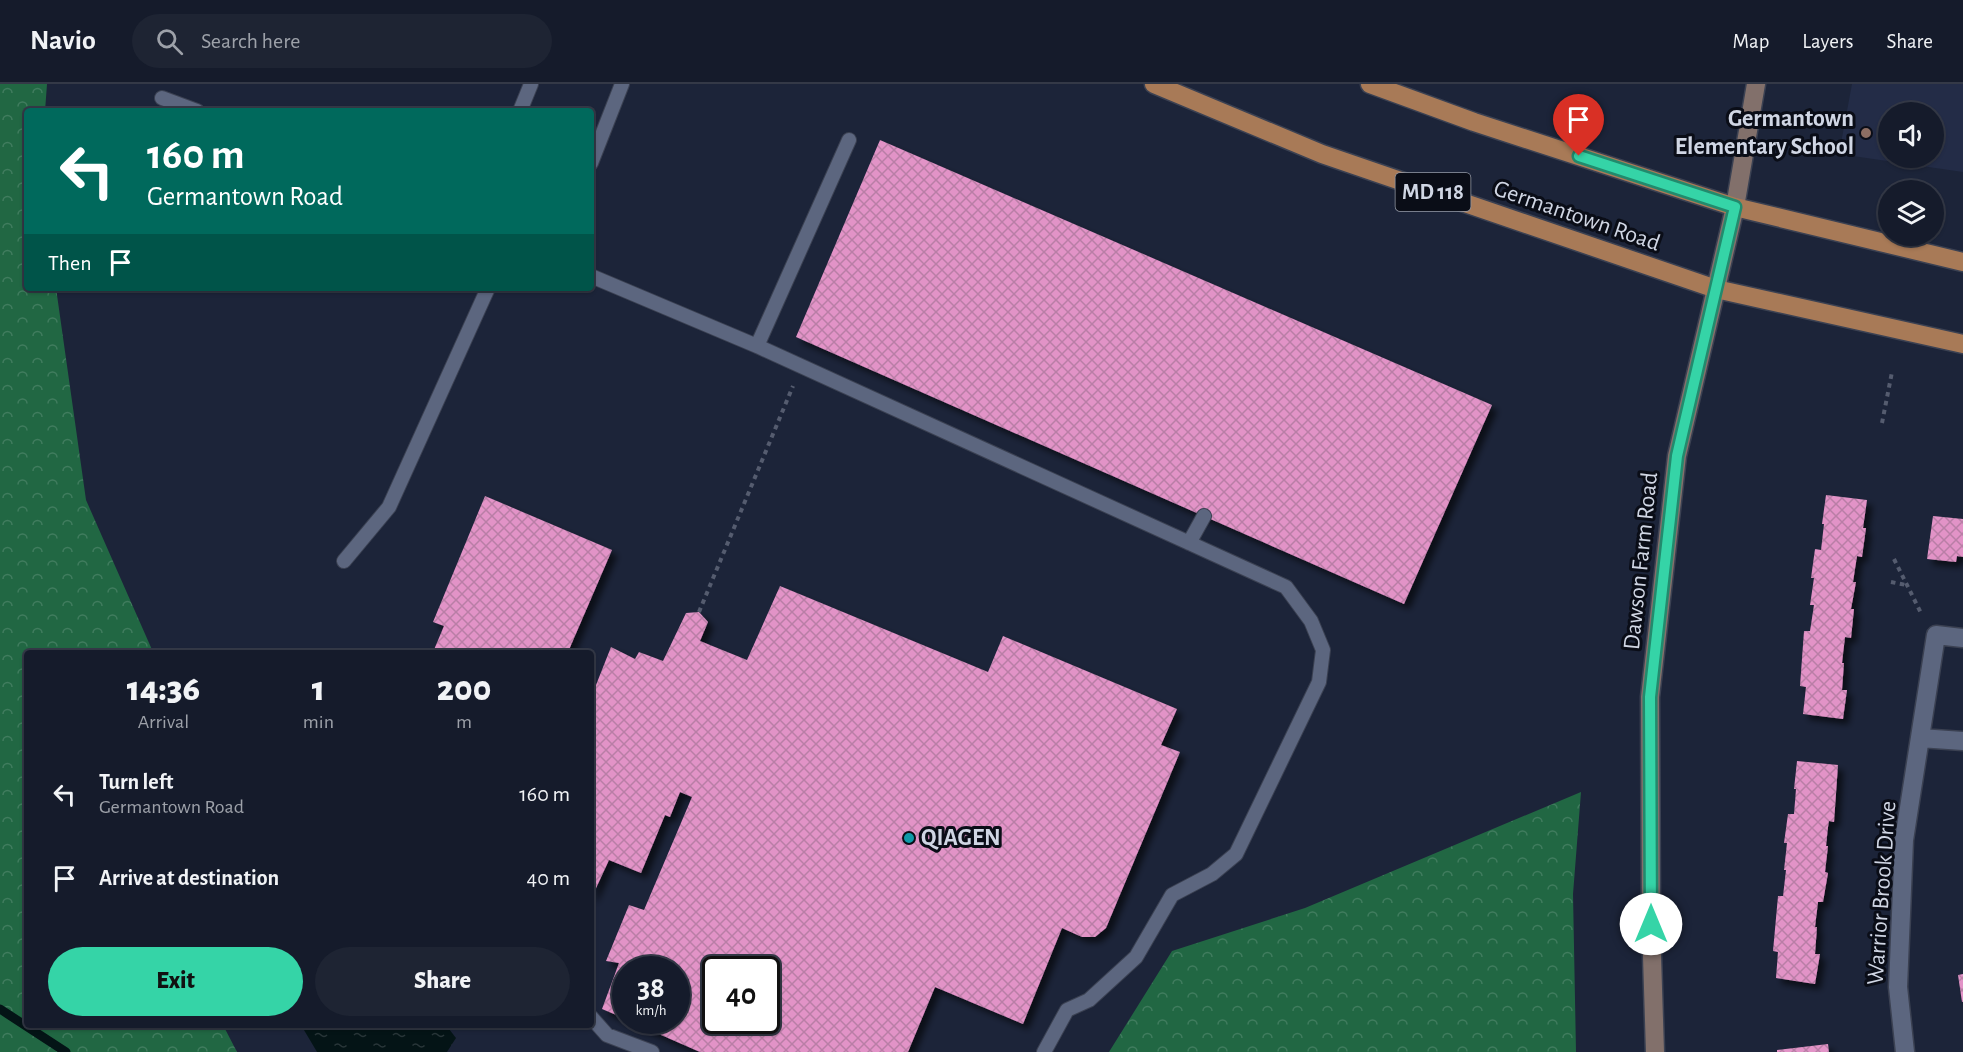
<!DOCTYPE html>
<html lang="en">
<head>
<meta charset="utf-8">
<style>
  body { margin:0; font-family:"Alegreya Sans",sans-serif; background:#1e2433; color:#f1f3f6; height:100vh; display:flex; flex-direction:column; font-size:22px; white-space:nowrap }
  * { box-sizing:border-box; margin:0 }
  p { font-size:20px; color:#9da1a9 }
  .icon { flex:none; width:33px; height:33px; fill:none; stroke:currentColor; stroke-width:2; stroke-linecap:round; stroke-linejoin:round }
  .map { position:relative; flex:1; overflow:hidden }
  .details { position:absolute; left:24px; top:566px; width:570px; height:378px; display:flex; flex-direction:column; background:#151b2b; border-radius:6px; box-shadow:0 2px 4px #0004,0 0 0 2px #343947 }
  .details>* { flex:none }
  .guide { position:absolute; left:24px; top:24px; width:570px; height:183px; border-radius:6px; box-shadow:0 2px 4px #0004,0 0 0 2px #343947; background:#00695c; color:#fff; overflow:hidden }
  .buttons { position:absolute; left:1878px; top:18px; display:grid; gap:12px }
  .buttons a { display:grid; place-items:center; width:66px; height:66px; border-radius:50%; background:#151b2b; box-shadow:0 2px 4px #0004,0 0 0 2px #343947; font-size:30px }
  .speed { position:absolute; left:612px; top:872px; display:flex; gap:12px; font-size:30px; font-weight:700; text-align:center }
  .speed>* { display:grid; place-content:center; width:78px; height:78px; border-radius:50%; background:#151b2b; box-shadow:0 2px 4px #0004,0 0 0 2px #343947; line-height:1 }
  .speed small { font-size:15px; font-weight:400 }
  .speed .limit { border:3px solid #111; border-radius:9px; background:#fff; color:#111 }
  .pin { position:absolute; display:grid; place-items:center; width:51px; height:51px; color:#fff; margin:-62px -26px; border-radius:50% 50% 50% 0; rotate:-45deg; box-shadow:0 0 6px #0007 }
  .pin .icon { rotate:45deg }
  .me { position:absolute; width:66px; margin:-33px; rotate:0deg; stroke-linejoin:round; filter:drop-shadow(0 0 4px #0008) }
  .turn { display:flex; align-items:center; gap:21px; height:126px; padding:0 24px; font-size:27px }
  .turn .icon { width:78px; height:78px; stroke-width:2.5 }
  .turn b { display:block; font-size:42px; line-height:51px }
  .then { display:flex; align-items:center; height:57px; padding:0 24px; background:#0003; gap:12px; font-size:22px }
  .eta { display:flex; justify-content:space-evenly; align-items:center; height:102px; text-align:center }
  .eta b { font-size:36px; font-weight:800; line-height:42px }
  .cta { display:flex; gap:12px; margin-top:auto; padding:12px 24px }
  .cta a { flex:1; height:69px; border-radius:36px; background:#35d4a7; color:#111; font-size:24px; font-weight:800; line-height:69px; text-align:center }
  .cta a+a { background:#1e2433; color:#f1f3f6 }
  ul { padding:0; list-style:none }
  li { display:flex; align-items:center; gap:18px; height:84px; padding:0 24px }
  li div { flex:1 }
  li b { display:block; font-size:22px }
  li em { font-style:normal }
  header { display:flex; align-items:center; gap:36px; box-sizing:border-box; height:84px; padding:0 30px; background:#151b2b; border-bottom:2px solid #343947 }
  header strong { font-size:28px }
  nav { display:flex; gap:33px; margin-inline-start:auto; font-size:21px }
  .search { width:420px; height:54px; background:#1e2433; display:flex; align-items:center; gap:15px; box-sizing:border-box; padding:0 21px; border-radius:33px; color:#9da1a9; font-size:22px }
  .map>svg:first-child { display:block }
</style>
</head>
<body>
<header>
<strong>Navio</strong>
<div class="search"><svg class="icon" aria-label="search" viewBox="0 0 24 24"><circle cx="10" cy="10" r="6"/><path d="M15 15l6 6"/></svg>Search here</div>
<nav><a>Map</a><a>Layers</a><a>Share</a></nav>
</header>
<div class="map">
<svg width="1963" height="968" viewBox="0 0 1963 968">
  <defs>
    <pattern id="forest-crowns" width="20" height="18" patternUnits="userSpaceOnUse" patternTransform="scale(1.5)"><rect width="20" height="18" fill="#216743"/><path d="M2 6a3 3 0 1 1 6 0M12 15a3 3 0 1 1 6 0" fill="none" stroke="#407c5e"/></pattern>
    <pattern id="water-ripples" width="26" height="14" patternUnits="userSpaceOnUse" patternTransform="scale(1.5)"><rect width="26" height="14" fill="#041416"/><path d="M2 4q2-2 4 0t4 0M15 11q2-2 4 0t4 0" fill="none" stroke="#283538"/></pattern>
    <pattern id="building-cross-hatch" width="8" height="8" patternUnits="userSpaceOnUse" patternTransform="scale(1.5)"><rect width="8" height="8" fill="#e293c7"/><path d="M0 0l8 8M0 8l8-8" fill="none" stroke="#b97ea6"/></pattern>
    <filter id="shadow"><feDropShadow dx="5.5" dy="5.5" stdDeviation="3" flood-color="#0009"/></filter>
  </defs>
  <rect width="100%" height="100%" fill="#1c2439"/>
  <path fill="#232c47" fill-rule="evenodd" d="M 1852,0 L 1963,0 L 1963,88 L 1839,70 ZM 1888,28 L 1934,28 L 1934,74 L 1888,74 Z"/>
  <path fill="url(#forest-crowns)" d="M 0,0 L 47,0 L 45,27 L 27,27 L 27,204 L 56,204 L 86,416 L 153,568 L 27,568 L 27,940 L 223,941 L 237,968 L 0,968 Z
    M 1581,708 L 1573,810 L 1576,968 L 1109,968 L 1172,867 L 1305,824 Z"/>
  <path fill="url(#water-ripples)" d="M 301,941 L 446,941 L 456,954 L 447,968 L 317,968 Z"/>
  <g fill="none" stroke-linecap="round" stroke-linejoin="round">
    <path stroke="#041416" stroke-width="9" d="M 0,925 L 66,968"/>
  </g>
  <path fill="url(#building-cross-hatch)" fill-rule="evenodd" filter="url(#shadow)" d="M 880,56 L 1492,321 L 1404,520 L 796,253 Z
    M 1826,411 L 1867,416 L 1863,444 L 1866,444 L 1862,473 L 1857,472 L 1853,498 L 1856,498 L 1851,525 L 1854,525 L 1851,554 L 1845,553 L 1842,579 L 1844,579 L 1842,606 L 1847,606 L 1843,635 L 1803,630 L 1806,603 L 1800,602 L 1804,547 L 1810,547 L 1814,521 L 1810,521 L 1814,494 L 1811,494 L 1815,465 L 1821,466 L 1824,440 L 1822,440 Z
    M 485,412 L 612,466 L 568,568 L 433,568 L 444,542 L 433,538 Z
    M 1933,432 L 1963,435 L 1963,473 L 1957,472 L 1956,478 L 1927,475 Z
    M 780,502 L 988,588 L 1003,552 L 1177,625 L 1161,661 L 1180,668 L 1106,844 L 1095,853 L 1082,853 L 1062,844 L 1023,940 L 935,903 L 908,968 L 700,968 L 627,936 L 676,936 L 676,885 L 626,885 L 626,935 L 602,925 L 619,879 L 606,877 L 629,821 L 644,826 L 692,713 L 680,708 L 670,733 L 665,731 L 641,789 L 609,776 L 591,815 L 591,600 L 596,601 L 611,563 L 635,575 L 639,568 L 663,577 L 686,529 L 699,528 L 708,538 L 700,557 L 747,576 ZM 716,885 L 766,885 L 766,936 L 716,936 Z
    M 1797,677 L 1838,681 L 1834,738 L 1829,737 L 1828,743 L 1826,762 L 1828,762 L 1825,788 L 1828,789 L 1823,818 L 1818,818 L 1815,843 L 1817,843 L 1815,870 L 1820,870 L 1815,900 L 1776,894 L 1778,868 L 1773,867 L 1778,812 L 1783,812 L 1786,786 L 1784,786 L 1787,759 L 1784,759 L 1788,730 L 1794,730 L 1796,705 L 1794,705 Z
    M 1963,890 L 1963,918 L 1962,918 L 1958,891 Z
    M 1828,960 L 1829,968 L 1777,968 L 1777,966 Z"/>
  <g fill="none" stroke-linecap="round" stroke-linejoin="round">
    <defs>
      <path id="lane" d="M 162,14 L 197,27
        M 520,27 L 531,0
        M 591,79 L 622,0
        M 591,192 L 757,262 L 1286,503 L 1311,537 L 1323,566 L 1319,598 L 1236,770 L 1212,790 L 1172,811 L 1136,873 L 1089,916 L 1067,926 L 1044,968
        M 757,262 L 849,56
        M 1189,459 L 1204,432
        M 344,477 L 389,423 L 488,204
        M 591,933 L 607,951 L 652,968"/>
      <path id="street" d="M 1920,654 L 1963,657
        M 1905,968 L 1898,903 L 1904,756 L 1936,551 L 1963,554"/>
      <path id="secondary" d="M 1655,968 L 1651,840 L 1650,613 L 1677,372 L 1735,123 L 1756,0"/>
      <path id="primary" d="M 1154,0 L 1322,70 L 1716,205 L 1963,260
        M 1370,0 L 1474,38 L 1735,123 L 1963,178"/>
    </defs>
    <use href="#lane" stroke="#3b4152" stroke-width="16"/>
    <use href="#street" stroke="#3b4152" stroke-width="21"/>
    <use href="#secondary" stroke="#3b4152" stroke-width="21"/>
    <use href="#primary" stroke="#3b4152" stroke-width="21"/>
    <path stroke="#555c6f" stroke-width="4" stroke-dasharray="4.5 4.5" stroke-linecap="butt" d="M 1882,339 L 1892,288
      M 1894,475 L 1922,531
      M 1891,498 L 1906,501
      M 699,528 L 793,302"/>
    <use href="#lane" stroke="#5c667f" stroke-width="14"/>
    <use href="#street" stroke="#5c667f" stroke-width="18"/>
    <use href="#secondary" stroke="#82706b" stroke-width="18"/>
    <use href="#primary" stroke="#a87a57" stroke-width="18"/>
  </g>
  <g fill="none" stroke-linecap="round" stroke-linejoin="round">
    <defs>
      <path id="route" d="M 1579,72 L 1735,123 L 1677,372 L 1650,613 L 1651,840"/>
    </defs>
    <use href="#route" stroke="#228a6d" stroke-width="15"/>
    <use href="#route" stroke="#35d4a7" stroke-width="10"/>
  </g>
  <circle fill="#8d6e63" stroke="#0a0d17" stroke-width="2" cx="1866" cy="49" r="6"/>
  <circle fill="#0f9aa8" stroke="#0a0d17" stroke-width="2" cx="909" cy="754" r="6"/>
  <g text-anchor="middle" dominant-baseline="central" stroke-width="6" stroke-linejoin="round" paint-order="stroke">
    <rect fill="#0a0d17" stroke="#959aa6" stroke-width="1.5" x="1395.5" y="89" width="75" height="38" rx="4.5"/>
    <g font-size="22" font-weight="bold" fill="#d0d6e4">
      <text x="1433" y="108">MD 118</text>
    </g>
    <g font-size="24" font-weight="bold" fill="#d0d6e4" stroke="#0a0d17" text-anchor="end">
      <text x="1854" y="35">Germantown<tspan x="1854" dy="28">Elementary School</tspan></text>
      <text x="921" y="754" text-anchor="start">QIAGEN</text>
    </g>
    <g font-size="24" fill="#d0d6e4" stroke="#0a0d17">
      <text transform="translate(1577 132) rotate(19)">Germantown Road</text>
      <text transform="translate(1641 477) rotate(-84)">Dawson Farm Road</text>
      <text transform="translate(1882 809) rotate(-86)">Warrior Brook Drive</text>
    </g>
  </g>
</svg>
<div class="buttons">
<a><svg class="icon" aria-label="sound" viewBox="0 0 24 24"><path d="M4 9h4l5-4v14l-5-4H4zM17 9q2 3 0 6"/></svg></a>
<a><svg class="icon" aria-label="layers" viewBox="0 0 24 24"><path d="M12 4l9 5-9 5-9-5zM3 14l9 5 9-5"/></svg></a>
</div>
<div class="speed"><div>38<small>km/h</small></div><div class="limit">40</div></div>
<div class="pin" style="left:1579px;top:72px;background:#d93025"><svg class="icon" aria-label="arrive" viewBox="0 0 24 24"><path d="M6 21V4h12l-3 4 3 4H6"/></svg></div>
<svg class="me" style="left:1651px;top:840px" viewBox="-20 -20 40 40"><circle r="19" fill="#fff"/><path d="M0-13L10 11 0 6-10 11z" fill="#35d4a7"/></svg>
<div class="guide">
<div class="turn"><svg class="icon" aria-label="left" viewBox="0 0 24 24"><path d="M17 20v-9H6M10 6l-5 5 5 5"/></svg><div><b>160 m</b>Germantown Road</div></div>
<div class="then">Then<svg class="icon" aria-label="arrive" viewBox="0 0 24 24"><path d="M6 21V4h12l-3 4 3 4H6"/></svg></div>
</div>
<section class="details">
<div class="eta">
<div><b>14:36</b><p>Arrival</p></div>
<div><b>1</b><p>min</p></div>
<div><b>200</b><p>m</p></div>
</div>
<ul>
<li><svg class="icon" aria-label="left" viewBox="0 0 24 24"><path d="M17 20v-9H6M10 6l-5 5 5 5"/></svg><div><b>Turn left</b><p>Germantown Road</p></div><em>160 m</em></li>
<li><svg class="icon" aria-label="arrive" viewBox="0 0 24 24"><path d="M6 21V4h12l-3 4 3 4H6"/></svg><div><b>Arrive at destination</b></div><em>40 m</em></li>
</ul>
<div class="cta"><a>Exit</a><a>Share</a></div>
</section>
</div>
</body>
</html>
